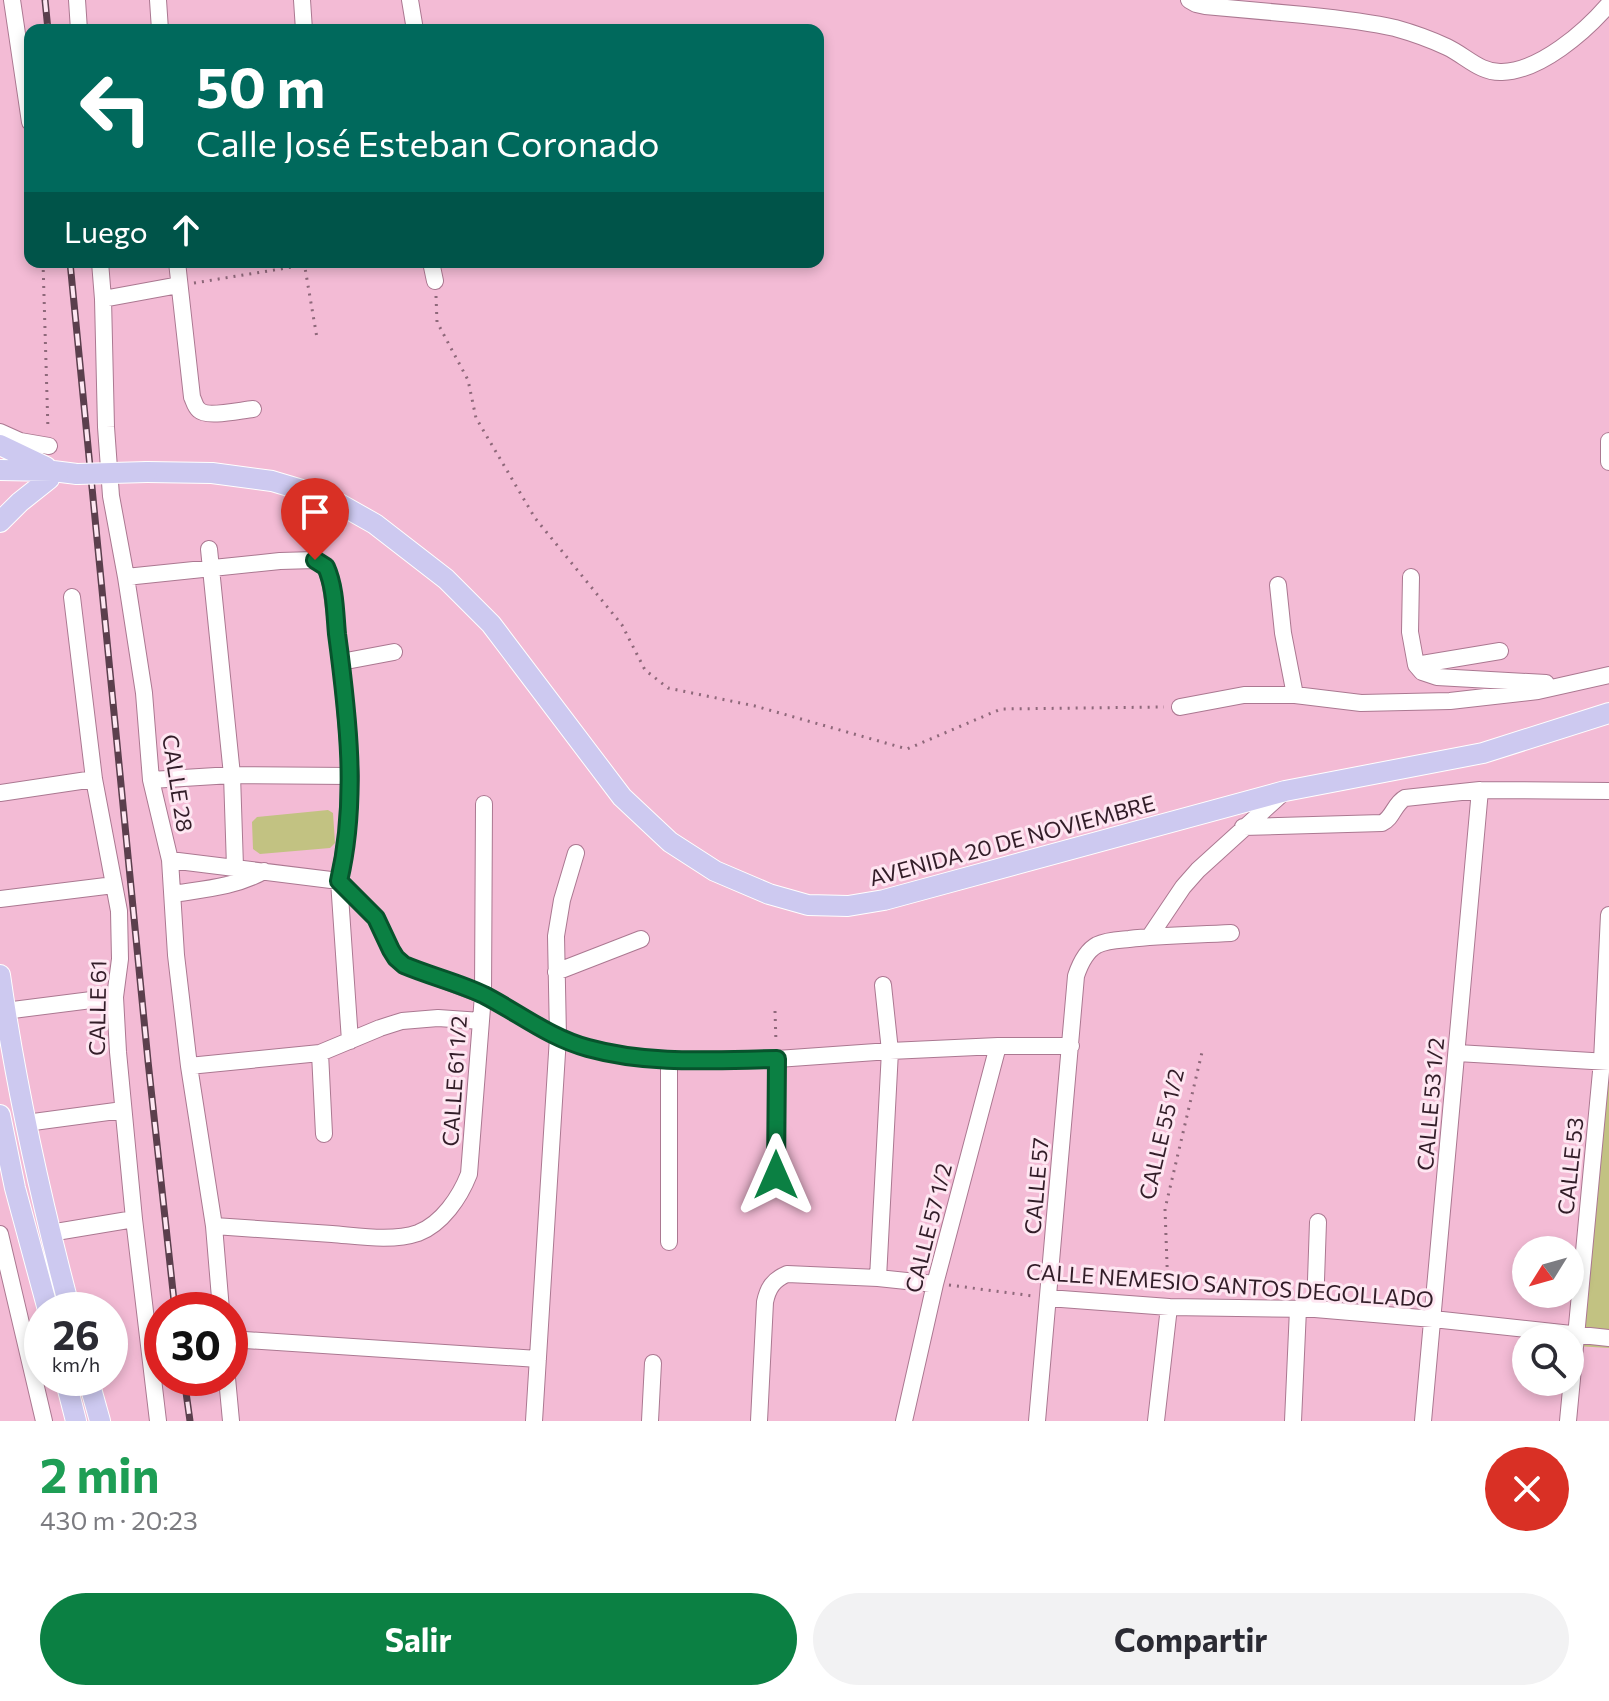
<!DOCTYPE html>
<html lang="es">
<head>
<meta charset="utf-8">
<style>
  body { margin:0; font-family:Commissioner,sans-serif; background:#f2f2f3; color:#2b2b33; height:100vh; display:flex; flex-direction:column; font-size:30px; white-space:nowrap }
  * { box-sizing:border-box; margin:0 }
  p { font-size:26px; color:#7c7c81 }
  .icon { flex:none; width:44px; height:44px; fill:none; stroke:currentColor; stroke-width:2; stroke-linecap:round; stroke-linejoin:round }
  .map { position:relative; height:1421px; overflow:hidden }
  .details { display:flex; flex-direction:column; background:#fff; flex:1 }
  .details>* { flex:none }
  .hud { position:absolute; left:24px; top:24px; width:800px; height:244px; border-radius:16px; box-shadow:0 4px 12px #0003; background:#00695c; color:#fff; overflow:hidden }
  .needle { width:52px; rotate:233deg }
  .fabs { position:absolute; left:1512px; top:1236px; display:grid; gap:16px }
  .fabs a { display:grid; place-items:center; width:72px; height:72px; border-radius:50%; background:#fff; box-shadow:0 4px 12px #0003; font-size:40px }
  .speed { position:absolute; left:24px; top:1292px; display:flex; gap:16px; font-size:40px; font-weight:700; text-align:center }
  .speed>* { display:grid; place-content:center; width:104px; height:104px; border-radius:50%; background:#fff; box-shadow:0 4px 12px #0003; line-height:1 }
  .speed small { font-size:20px; font-weight:400 }
  .speed .limit { border:12px solid #d22; background:#fff; color:#111 }
  .pin { position:absolute; display:grid; place-items:center; width:68px; height:68px; color:#fff; margin:-82px -34px; border-radius:50% 50% 50% 0; rotate:-45deg; box-shadow:0 0 8px #0007 }
  .pin .icon { rotate:45deg }
  .me { position:absolute; width:88px; margin:-44px; rotate:0deg; stroke-linejoin:round; filter:drop-shadow(0 0 6px #0008) }
  .turn { display:flex; align-items:center; gap:28px; height:168px; padding:0 40px; font-size:36px }
  .turn .icon { width:104px; height:104px; stroke-width:2.5 }
  .turn b { display:block; font-size:56px; line-height:68px }
  .then { display:flex; align-items:center; height:76px; padding:0 40px; background:#0003; gap:16px; font-size:30px }
  .round { display:grid; place-items:center; flex:none; width:84px; height:84px; border-radius:42px; background:#f2f2f3 }
  .summary { display:flex; align-items:center; justify-content:space-between; height:136px; padding:0 40px }
  h1 { font-size:48px; font-weight:700; line-height:60px; color:#1e9e55 }
  .cta { display:flex; gap:16px; margin-top:auto; padding:16px 40px }
  .cta a { flex:1; height:92px; border-radius:48px; background:#0b8043; color:#fff; font-size:32px; font-weight:700; line-height:92px; text-align:center }
  .cta a+a { background:#f2f2f3; color:#2b2b33 }
  .map>svg:first-child { display:block }
</style>
</head>
<body>
<div class="map">
<svg width="1609" height="1421" viewBox="0 0 1609 1421">
  <rect width="100%" height="100%" fill="#f3bbd5"/>
  <path fill="#c2c282" d="M 328,810 L 333,813 L 335,843 L 330,848 L 260,854 L 253,849 L 252,822 L 257,817 Z
    M 1609,1060 L 1609,1348 L 1576,1346 Z"/>
  <g fill="none" stroke-linecap="round" stroke-linejoin="round">
    <defs>
      <path id="minor" d="M 12,0 L 30,122
        M 77,0 L 79,30
        M 158,0 L 160,30
        M 302,0 L 304,30
        M 410,0 L 415,30
        M 1189,0 L 1196,4 L 1205,6 C 1238,9 1271,12 1304,15 C 1334,18 1365,21 1395,28 C 1413,33 1430,39 1447,47 C 1466,56 1480,73 1502,72 C 1540,71 1585,32 1609,4
        M 100,262 L 103,299 L 106,427 L 111,496 L 126,577 L 144,693 L 151,780 L 170,860 L 176,955 L 189,1066 L 214,1226 L 221,1310
        M 177,262 L 192,397 C 194,401 195,407 199,410 C 207,418 241,410 253,409
        M 431,262 L 435,281
        M 103,299 L 179,285
        M 0,432 L 20,441 L 49,446
        M 1609,441 L 1609,462
        M 209,549 L 232,775 L 235,867
        M 126,577 L 280,561 L 315,560 L 326,567 L 331,585 L 341,662 L 351,776 L 348,827 L 339,881 L 350,1041
        M 1411,577 L 1410,632 L 1416,665
        M 1278,585 L 1283,633 L 1295,695
        M 72,597 L 94,779 L 119,911 L 120,959 L 115,997 L 118,1052 L 134,1219 L 158,1421
        M 341,662 L 394,652
        M 1416,665 L 1422,672 L 1437,677 L 1546,683
        M 1416,665 L 1500,651
        M 1180,707 L 1244,695 L 1295,695 L 1361,703 L 1450,701 L 1538,691 L 1609,675
        M 151,780 L 232,775 L 351,776
        M 0,793 L 94,779
        M 1243,827 L 1382,823 C 1393,818 1394,804 1405,798 L 1480,790 L 1609,791
        M 170,860 L 339,881 L 376,918 L 391,950 L 396,958 L 404,965 L 483,995 L 558,1037 L 583,1047 L 625,1056 L 669,1060 L 777,1059 L 890,1051 L 998,1046 L 1071,1046
        M 173,894 C 205,889 235,887 264,871
        M 0,899 L 114,885
        M 1150,936 L 1183,887 L 1198,870 L 1284,792
        M 556,972 L 641,939
        M 5,1011 L 115,997
        M 320,1053 L 324,1134
        M 1457,1053 L 1609,1062
        M 669,1060 L 669,1242
        M 189,1066 L 320,1053 L 380,1028 L 402,1021 L 438,1018 L 481,1021
        M 26,1123 L 123,1110
        M 776,1175 L 777,1059
        M 214,1226 C 253,1229 292,1231 332,1234 C 358,1236 392,1242 418,1233 C 442,1224 460,1197 469,1174 L 483,995 L 484,804
        M 50,1233 L 134,1219
        M 0,1234 L 44,1421
        M 878,1278 L 890,1051 L 883,985
        M 1048,1298 L 1169,1307 L 1315,1309 L 1433,1319 L 1609,1338
        M 1315,1309 L 1318,1222
        M 230,1339 L 538,1359
        M 227,1378 L 231,1421
        M 534,1421 L 558,1037 L 556,936 L 562,900 L 576,853
        M 650,1421 L 653,1363
        M 759,1421 L 765,1302 C 768,1288 773,1280 787,1274 L 878,1278 L 935,1284
        M 904,1421 L 935,1284 L 998,1046
        M 1037,1421 L 1076,976 C 1080,964 1086,951 1097,945 C 1107,940 1118,940 1129,939 C 1162,935 1196,935 1231,933
        M 1156,1421 L 1169,1307
        M 1293,1421 L 1298,1309
        M 1423,1421 L 1480,790
        M 1568,1421 L 1602,1061 L 1609,915"/>
      <path id="major" d="M 0,445 L 46,467
        M 0,470 L 53,471 L 77,474
        M 147,472 L 212,473 L 272,481 L 329,498 L 375,524 L 446,579 L 491,624 L 622,797 L 670,842 L 715,871 L 769,894 L 808,905 L 848,906 L 884,900 L 1285,791 L 1483,753 L 1609,713
        M 0,522 L 20,502 L 49,479
        M 0,975 C 16,1088 41,1200 70,1310
        M 0,1115 L 15,1188 L 48,1310
        M 65,1378 L 76,1421
        M 88,1378 L 100,1421"/>
    </defs>
    <use href="#minor" stroke="#ab7891" stroke-width="18"/>
    <use href="#major" stroke="#fff" stroke-width="22"/>
    <path stroke="#8e687a" stroke-width="3" stroke-dasharray="2 6" stroke-linecap="butt" d="M 43,262 L 48,430
      M 304,262 L 317,338
      M 194,283 L 305,265
      M 436,296 L 437,322 L 468,380 L 476,418 L 535,518 L 622,625 L 645,670 L 668,688 L 755,706 L 907,749 L 1001,709 L 1164,707
      M 775,1011 L 776,1043
      M 949,1285 L 1033,1296
      M 1168,1291 L 1165,1209 L 1203,1048"/>
    <use href="#minor" stroke="#fff" stroke-width="16"/>
    <use href="#major" stroke="#cdc9f0" stroke-width="20"/>
    <defs>
      <path id="rail" d="M 45,0 L 48,30
        M 70,262 L 148,1061 L 175,1310
        M 184,1378 L 190,1421"/>
    </defs>
    <use href="#rail" stroke="#5b3f4d" stroke-width="7"/>
    <use href="#rail" stroke="#fee7f2" stroke-width="4" stroke-dasharray="12" stroke-linecap="butt"/>
    <defs>
      <path id="major-bridge" d="M 77,474 L 147,472"/>
    </defs>
    <use href="#major-bridge" stroke="#fff" stroke-width="22" stroke-linecap="butt"/>
    <use href="#major-bridge" stroke="#cdc9f0" stroke-width="20"/>
  </g>
  <g fill="none" stroke-linecap="round" stroke-linejoin="round">
    <defs>
      <path id="route" d="M 315,560 L 326,567 C 335,587 335,612 337,634 C 348,716 358,800 339,881 L 376,918 L 391,950 L 396,958 L 404,965 C 430,976 459,983 484,995 C 519,1013 550,1038 588,1048 C 649,1065 714,1060 777,1059 L 776,1175"/>
    </defs>
    <use href="#route" stroke="#07532c" stroke-width="20"/>
    <use href="#route" stroke="#0b8043" stroke-width="14"/>
  </g>
  <g text-anchor="middle" dominant-baseline="central" stroke-width="6" stroke-linejoin="round" paint-order="stroke">
    <g font-size="22" fill="#321d28" stroke="#fee7f2">
      <text transform="translate(178 783) rotate(81)">CALLE 28</text>
      <text transform="translate(1012 840) rotate(-15)">AVENIDA 20 DE NOVIEMBRE</text>
      <text transform="translate(97 1008) rotate(-89)">CALLE 61</text>
      <text transform="translate(454 1081) rotate(-86)">CALLE 61 1/2</text>
      <text transform="translate(1430 1104) rotate(-85)">CALLE 53 1/2</text>
      <text transform="translate(1161 1134) rotate(-77)">CALLE 55 1/2</text>
      <text transform="translate(1570 1166) rotate(-84)">CALLE 53</text>
      <text transform="translate(1036 1186) rotate(-85)">CALLE 57</text>
      <text transform="translate(928 1228) rotate(-76)">CALLE 57 1/2</text>
      <text transform="translate(1230 1285) rotate(4)">CALLE NEMESIO SANTOS DEGOLLADO</text>
    </g>
  </g>
</svg>
<div class="fabs">
<a><svg class="needle" viewBox="-14 -14 28 28"><path d="M0-13l5 13h-10z" fill="#e53935"/><path d="M0 13l5-13h-10z" fill="#7c7c81"/></svg></a>
<a><svg class="icon" aria-label="search" viewBox="0 0 24 24"><circle cx="10" cy="10" r="6"/><path d="M15 15l6 6"/></svg></a>
</div>
<div class="speed"><div>26<small>km/h</small></div><div class="limit">30</div></div>
<div class="pin" style="left:315px;top:560px;background:#d93025"><svg class="icon" aria-label="arrive" viewBox="0 0 24 24"><path d="M6 21V4h12l-3 4 3 4H6"/></svg></div>
<svg class="me" style="left:776px;top:1175px" viewBox="-20 -20 40 40"><path d="M0-17L14 15 0 8-14 15z" fill="#0b8043" stroke="#fff" stroke-width="4"/></svg>
<div class="hud">
<div class="turn"><svg class="icon" aria-label="left" viewBox="0 0 24 24"><path d="M17 20v-9H6M10 6l-5 5 5 5"/></svg><div><b>50 m</b>Calle José Esteban Coronado</div></div>
<div class="then">Luego<svg class="icon" aria-label="ahead" viewBox="0 0 24 24"><path d="M12 20V5M6 11l6-6 6 6"/></svg></div>
</div>
</div>
<section class="details">
<div class="summary"><div><h1>2 min</h1><p>430 m · 20:23</p></div><a class="round" style="background:#d93025;color:#fff"><svg class="icon" aria-label="close" viewBox="0 0 24 24"><path d="M6 6l12 12M18 6L6 18"/></svg></a></div>
<div class="cta"><a>Salir</a><a>Compartir</a></div>
</section>
</body>
</html>
